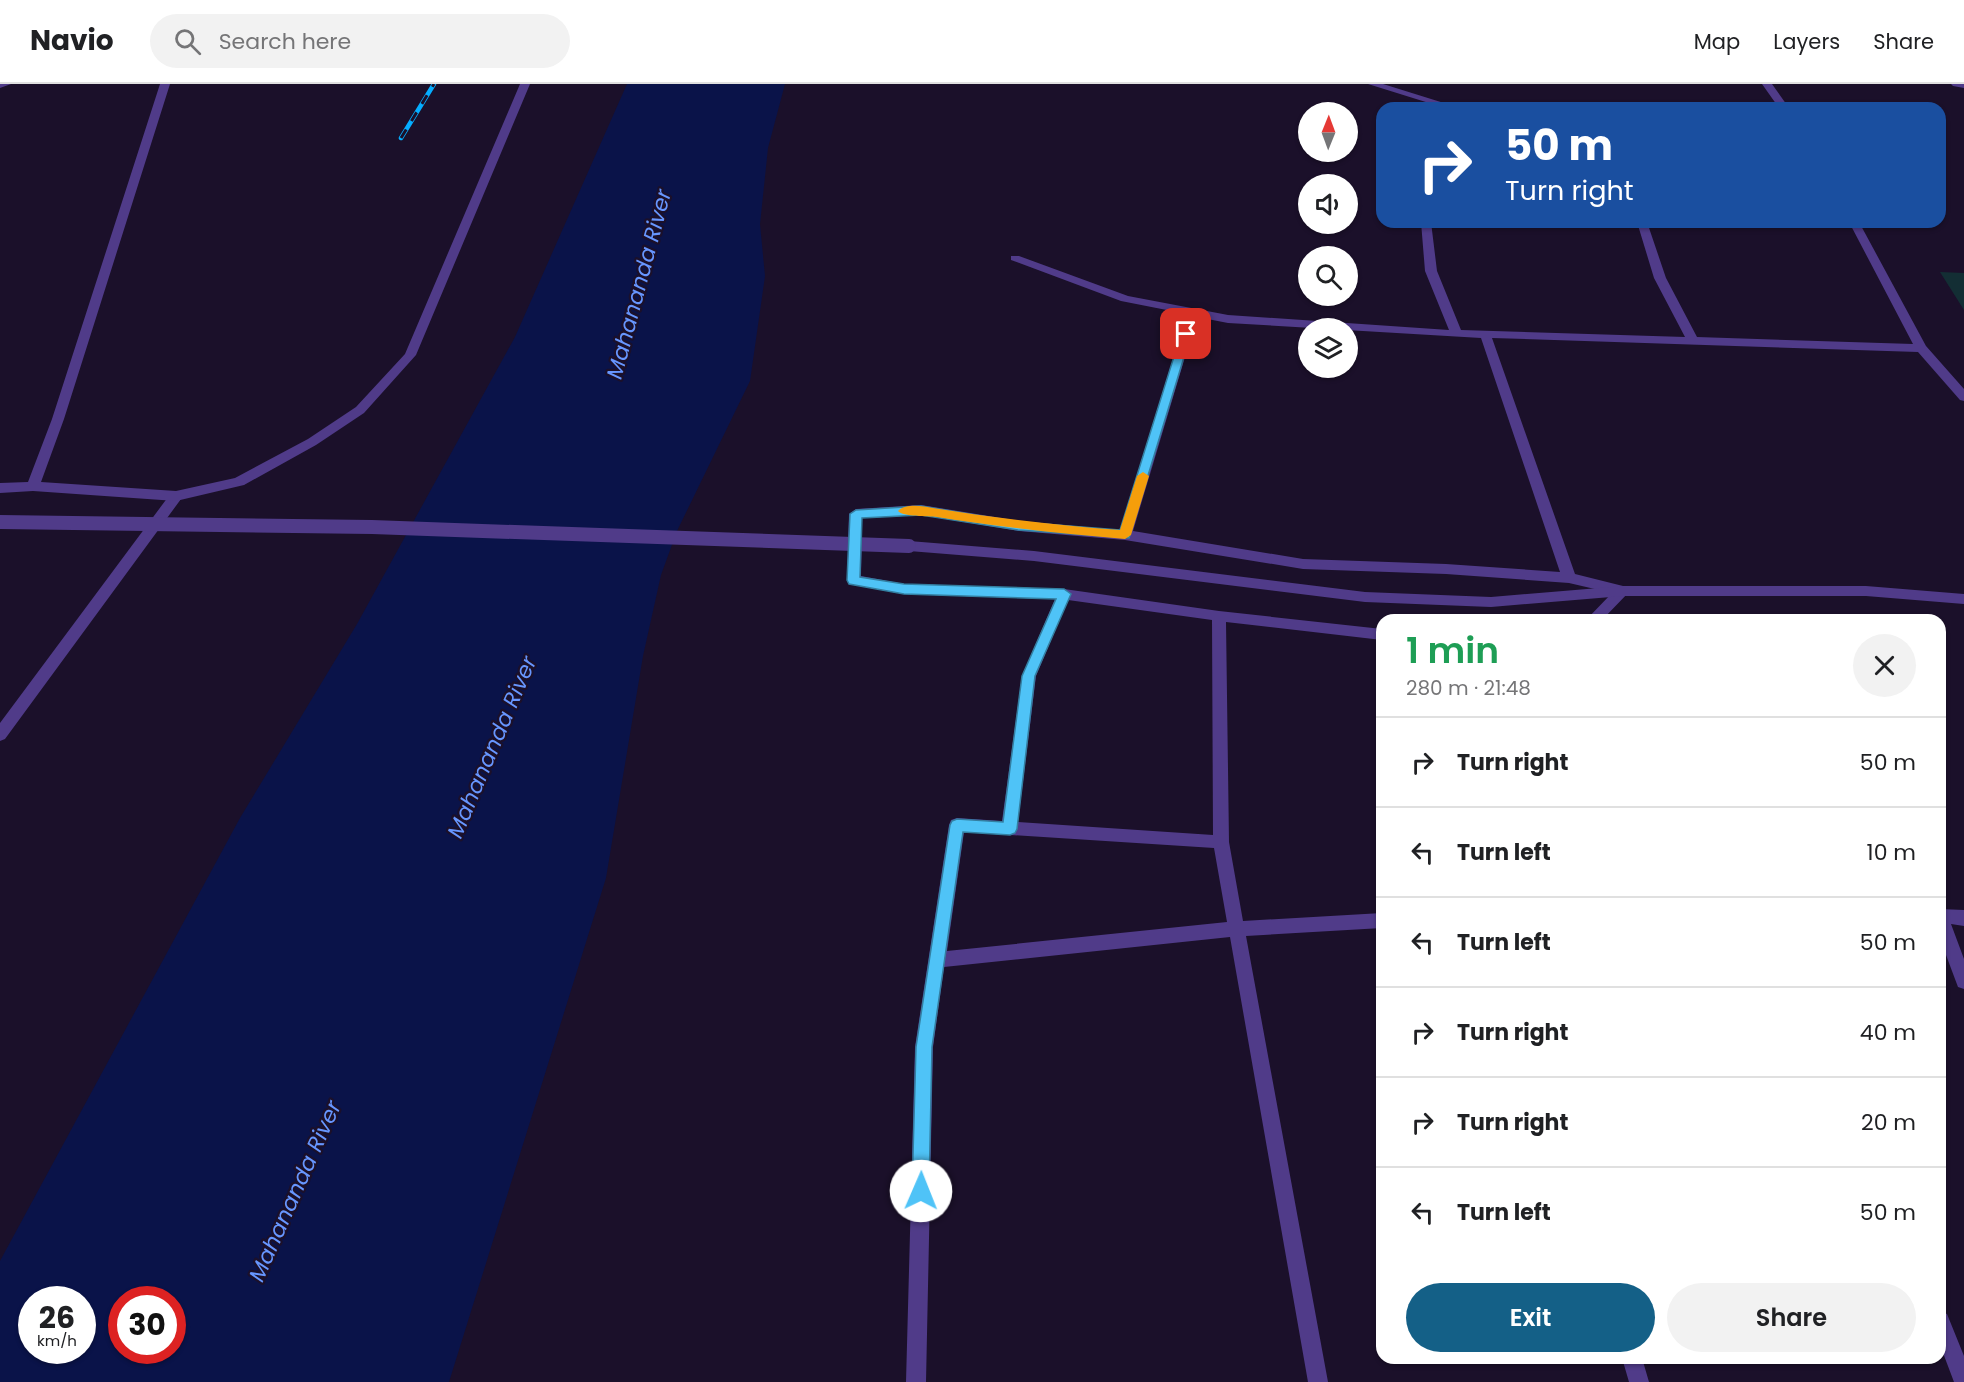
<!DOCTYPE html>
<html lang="en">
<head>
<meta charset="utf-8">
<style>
  body { margin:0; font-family:Poppins,sans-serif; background:#f2f2f2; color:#202124; height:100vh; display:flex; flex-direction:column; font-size:22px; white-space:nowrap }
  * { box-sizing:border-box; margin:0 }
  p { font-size:20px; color:#757577 }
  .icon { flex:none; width:33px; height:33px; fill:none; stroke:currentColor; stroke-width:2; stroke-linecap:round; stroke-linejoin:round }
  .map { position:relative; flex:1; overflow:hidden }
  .details { position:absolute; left:1376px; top:530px; width:570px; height:750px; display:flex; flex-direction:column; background:#fff; border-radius:18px; box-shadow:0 2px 4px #0004 }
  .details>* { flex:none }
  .hud { position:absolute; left:1376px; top:18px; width:570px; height:126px; border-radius:18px; box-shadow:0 2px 4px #0004; background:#1a4fa0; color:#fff; overflow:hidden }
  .needle { width:39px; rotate:1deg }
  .controls { position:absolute; left:1298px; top:18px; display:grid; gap:12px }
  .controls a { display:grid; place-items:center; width:60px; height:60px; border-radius:50%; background:#fff; box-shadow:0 2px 4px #0004; font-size:30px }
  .speed { position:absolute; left:18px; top:1202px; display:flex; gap:12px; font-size:30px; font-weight:700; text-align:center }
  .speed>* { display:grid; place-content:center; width:78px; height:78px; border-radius:50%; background:#fff; box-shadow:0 2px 4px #0004; line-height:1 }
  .speed small { font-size:15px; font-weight:400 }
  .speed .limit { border:9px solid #d22; background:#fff; color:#111 }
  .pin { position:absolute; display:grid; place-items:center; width:51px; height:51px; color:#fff; margin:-26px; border-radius:12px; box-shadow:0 3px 9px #0006 }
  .me { position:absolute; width:66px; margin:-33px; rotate:1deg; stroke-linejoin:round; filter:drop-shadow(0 0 4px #0008) }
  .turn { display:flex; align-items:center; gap:21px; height:126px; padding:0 30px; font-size:27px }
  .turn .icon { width:78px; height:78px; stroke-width:2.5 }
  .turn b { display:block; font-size:42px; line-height:51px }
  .round { display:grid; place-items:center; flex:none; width:63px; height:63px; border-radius:32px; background:#f2f2f2 }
  .overview { display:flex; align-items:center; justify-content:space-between; height:102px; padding:0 30px }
  h1 { font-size:36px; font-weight:600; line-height:45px; color:#1e9e55 }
  .button { display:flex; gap:12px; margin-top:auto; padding:12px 30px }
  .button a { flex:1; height:69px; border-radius:36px; background:#146087; color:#fff; font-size:24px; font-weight:600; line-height:69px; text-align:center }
  .button a+a { background:#f2f2f2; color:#202124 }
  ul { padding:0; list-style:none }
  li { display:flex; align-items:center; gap:18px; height:90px; padding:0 30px; border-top:2px solid #e0e0e0 }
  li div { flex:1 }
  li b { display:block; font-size:22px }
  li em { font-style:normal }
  header { display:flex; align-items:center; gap:36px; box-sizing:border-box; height:84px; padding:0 30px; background:#fff; border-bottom:2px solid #e0e0e0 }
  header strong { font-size:28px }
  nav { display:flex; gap:33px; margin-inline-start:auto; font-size:21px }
  .search { width:420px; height:54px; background:#f2f2f2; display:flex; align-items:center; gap:15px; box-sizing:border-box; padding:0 21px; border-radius:33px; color:#757577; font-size:22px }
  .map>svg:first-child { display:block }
</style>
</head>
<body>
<header>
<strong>Navio</strong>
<div class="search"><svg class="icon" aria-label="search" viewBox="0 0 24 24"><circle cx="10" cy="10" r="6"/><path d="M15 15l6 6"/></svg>Search here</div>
<nav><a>Map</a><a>Layers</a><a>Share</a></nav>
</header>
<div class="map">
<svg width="1964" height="1298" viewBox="0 0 1964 1298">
  <rect width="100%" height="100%" fill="#1b102a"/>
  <path fill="#132e34" d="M 1940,188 L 1964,189 L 1964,226 Z"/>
  <path fill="#0a1349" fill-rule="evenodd" d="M 627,0 L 785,0 L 768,64 L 760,140 L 765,192 L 750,297 L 677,447 L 661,491 L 643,572 L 606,794 L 449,1298 L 0,1298 L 0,1177 L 240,734 L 357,540 L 515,253 ZM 32,1215 L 82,1215 L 82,1266 L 32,1266 ZM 122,1215 L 172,1215 L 172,1266 L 122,1266 Z"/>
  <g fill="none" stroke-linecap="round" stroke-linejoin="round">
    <path fill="#503b89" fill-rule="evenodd" d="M 0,0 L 11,0 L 0,4 Z
      M 1368,0 L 1383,0 L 1460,24 L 1445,24 Z
      M 1762,0 L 1772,0 L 1789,24 L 1779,24 Z
      M 1951,0 L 1964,0 L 1964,4 L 1953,2 Z
      M 1421,138 L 1431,138 L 1437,187 L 1461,246 L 1685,253 L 1654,194 L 1637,138 L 1647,138 L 1666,194 L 1697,253 L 1913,260 L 1849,138 L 1859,138 L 1926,262 L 1964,305 L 1964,317 L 1960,316 L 1918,268 L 1492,254 L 1575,490 L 1623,502 L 1630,507 L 1602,536 L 1586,536 L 1612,509 L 1569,499 L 1446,490 L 1303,485 L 1125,456 L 1019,447 L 921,431 L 862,434 L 861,492 L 904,500 L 1064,505 L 1219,527 L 1382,545 L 1382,556 L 1226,538 L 1229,758 L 1243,837 L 1382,829 L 1382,844 L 1246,852 L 1328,1298 L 1308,1298 L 1230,853 L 944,883 L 933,963 L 926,1298 L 906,1298 L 915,963 L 949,741 L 951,736 L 957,734 L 1002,737 L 1022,592 L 1055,515 L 904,510 L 849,500 L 847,496 L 849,430 L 856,425 L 921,421 L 1019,437 L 1120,446 L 1187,230 L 1121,217 L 1011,176 L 1011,172 L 1019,172 L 1128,212 L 1228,231 L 1449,246 L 1425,187 ZM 1197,233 L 1228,239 L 1481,254 L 1560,488 L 1446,480 L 1303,475 L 1133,447 ZM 1068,516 L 1212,536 L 1213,751 L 1018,738 L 1036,592 ZM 964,748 L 1214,764 L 1227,838 L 947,867 Z
      M 176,407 L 181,409 L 182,412 L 181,415 L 5,655 L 0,657 L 0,639 L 171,409 Z
      M 1940,825 L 1964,826 L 1964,842 L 1951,840 L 1964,875 L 1964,905 L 1958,903 L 1940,855 Z
      M 1940,1227 L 1947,1230 L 1964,1272 L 1964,1298 L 1954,1298 L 1940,1261 Z
      M 1622,1274 L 1642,1274 L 1649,1298 L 1629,1298 Z"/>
    <path fill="#503b89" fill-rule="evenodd" d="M 160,0 L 170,0 L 64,335 L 41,398 L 176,407 L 235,394 L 308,355 L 356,323 L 405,270 L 520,0 L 530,0 L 416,271 L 364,329 L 316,361 L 244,401 L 176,417 L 33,407 L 0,409 L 0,399 L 28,398 L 52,335 Z
      M 909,457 L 1034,467 L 1365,508 L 1491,513 L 1623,502 L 1866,502 L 1964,510 L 1964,520 L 1866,512 L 1623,512 L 1491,523 L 1365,518 L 1034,477 L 909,467 L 902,462 Z"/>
    <defs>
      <path id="rail" d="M 401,54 L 434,0"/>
    </defs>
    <use href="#rail" stroke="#05adff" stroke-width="4.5"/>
    <use href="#rail" stroke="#1b102a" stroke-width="3" stroke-dasharray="10" stroke-linecap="butt"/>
    <path stroke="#503b89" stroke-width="14" d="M 0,438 L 372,443 L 909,462"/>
  </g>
  <path fill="#4fc3f7" stroke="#337fa1" stroke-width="1.5" d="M 1186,247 L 1191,250 L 1129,454 L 1018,446 L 921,431 L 862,434 L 860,493 L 904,500 L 1064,505 L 1071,510 L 1035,592 L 1017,745 L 1015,749 L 1010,751 L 963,748 L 932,963 L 929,1107 L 927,1113 L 921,1115 L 915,1113 L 912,1107 L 916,963 L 950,741 L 952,737 L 957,735 L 1003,738 L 1022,592 L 1056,515 L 904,510 L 849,500 L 847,496 L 850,430 L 856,426 L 921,422 L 1018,438 L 1120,446 L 1181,250 Z"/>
  <path fill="#f59e0b" d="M 1143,388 L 1149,392 L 1131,451 L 1125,455 C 1062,450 1000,443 937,433 C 928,432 903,433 898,427 C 905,419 923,422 933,424 C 995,434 1057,441 1120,446 L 1137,392 Z"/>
  <g text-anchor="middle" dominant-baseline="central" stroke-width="4.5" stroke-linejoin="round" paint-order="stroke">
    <g font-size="22" font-style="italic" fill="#6796ff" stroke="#1b102a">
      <text transform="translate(639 200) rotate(-75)">Mahananda River</text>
      <text transform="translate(492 663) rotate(-67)">Mahananda River</text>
      <text transform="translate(295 1107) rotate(-66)">Mahananda River</text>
    </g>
  </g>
</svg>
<div class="controls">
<a><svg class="needle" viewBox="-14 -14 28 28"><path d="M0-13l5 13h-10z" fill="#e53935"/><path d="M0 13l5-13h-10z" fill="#757577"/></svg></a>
<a><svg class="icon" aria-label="sound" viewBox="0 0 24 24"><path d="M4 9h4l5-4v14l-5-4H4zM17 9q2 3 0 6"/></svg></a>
<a><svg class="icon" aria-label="search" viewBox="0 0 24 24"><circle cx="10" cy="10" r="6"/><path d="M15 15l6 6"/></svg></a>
<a><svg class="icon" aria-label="layers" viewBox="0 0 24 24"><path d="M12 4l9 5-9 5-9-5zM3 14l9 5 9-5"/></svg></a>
</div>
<div class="speed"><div>26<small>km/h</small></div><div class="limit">30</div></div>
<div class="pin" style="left:1186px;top:250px;background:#d93025"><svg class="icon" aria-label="arrive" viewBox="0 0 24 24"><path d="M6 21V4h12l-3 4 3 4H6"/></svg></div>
<svg class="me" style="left:921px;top:1107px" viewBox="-20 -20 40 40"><circle r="19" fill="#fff"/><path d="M0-13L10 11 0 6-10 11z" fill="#4fc3f7"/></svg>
<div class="hud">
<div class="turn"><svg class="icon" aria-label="right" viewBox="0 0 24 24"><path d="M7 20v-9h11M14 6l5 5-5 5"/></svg><div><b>50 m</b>Turn right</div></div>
</div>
<section class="details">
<div class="overview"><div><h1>1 min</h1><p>280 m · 21:48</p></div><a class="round"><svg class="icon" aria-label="close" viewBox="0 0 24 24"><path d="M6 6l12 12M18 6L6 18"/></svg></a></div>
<ul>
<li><svg class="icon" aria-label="right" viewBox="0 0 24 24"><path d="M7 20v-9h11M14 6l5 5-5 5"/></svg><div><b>Turn right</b></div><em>50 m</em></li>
<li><svg class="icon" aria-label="left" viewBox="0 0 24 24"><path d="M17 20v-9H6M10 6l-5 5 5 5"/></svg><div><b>Turn left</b></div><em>10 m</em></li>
<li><svg class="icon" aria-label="left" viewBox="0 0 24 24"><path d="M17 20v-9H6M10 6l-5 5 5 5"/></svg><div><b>Turn left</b></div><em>50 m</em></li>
<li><svg class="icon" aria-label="right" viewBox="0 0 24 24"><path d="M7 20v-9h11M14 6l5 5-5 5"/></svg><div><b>Turn right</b></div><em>40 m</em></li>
<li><svg class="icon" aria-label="right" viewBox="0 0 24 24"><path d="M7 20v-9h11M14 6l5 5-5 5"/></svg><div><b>Turn right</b></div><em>20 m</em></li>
<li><svg class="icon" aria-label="left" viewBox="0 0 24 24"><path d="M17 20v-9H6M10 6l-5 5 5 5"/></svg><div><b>Turn left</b></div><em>50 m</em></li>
</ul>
<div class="button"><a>Exit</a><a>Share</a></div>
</section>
</div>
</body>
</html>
